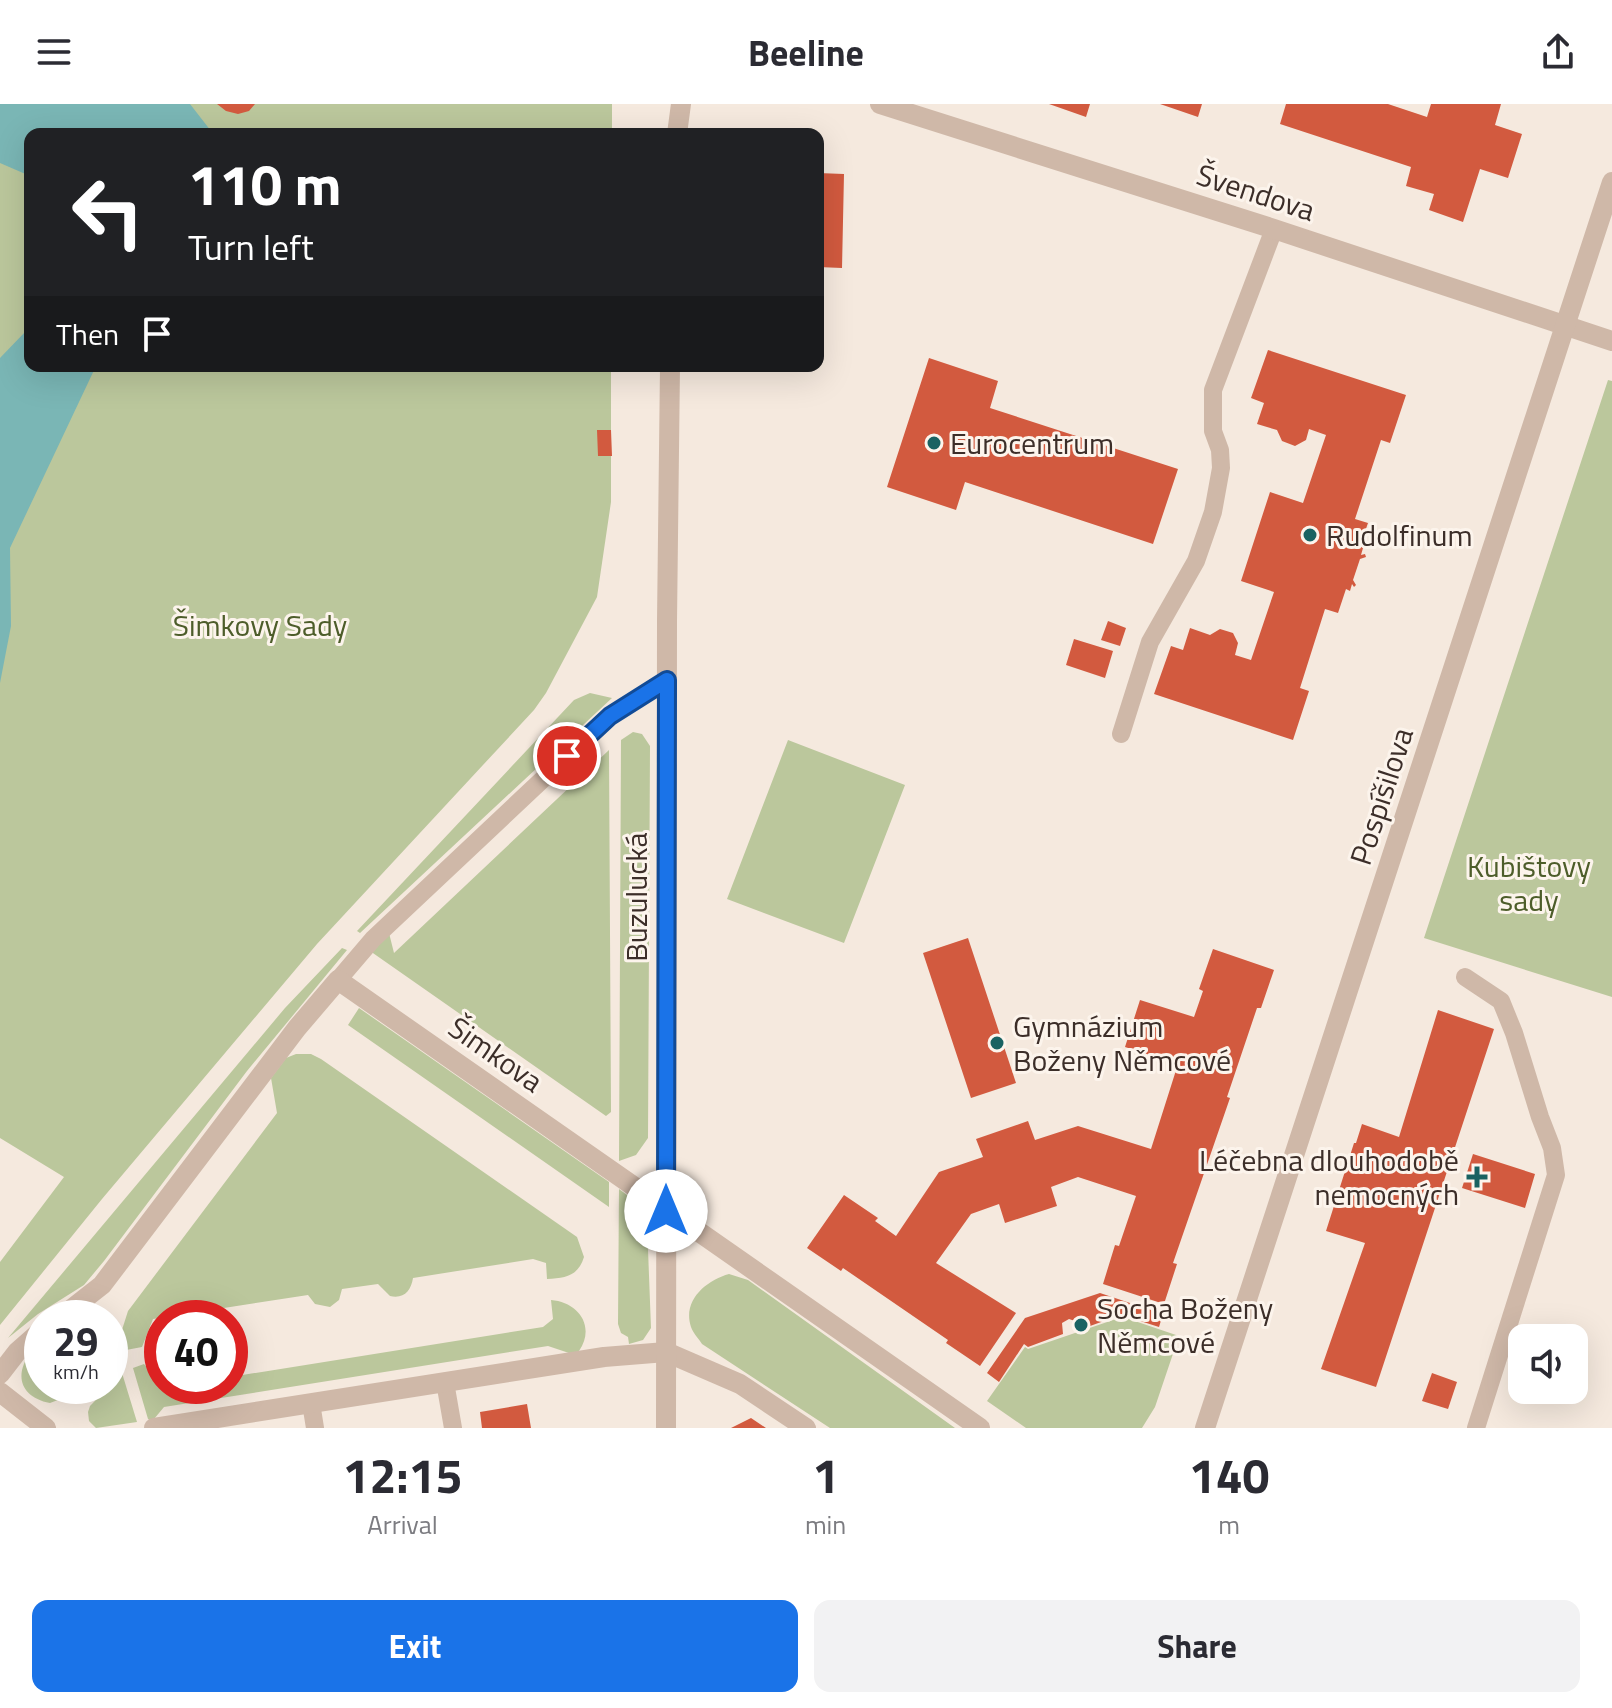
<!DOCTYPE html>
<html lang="en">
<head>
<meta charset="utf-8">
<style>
  body { margin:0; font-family:"Titillium Web",sans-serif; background:#f2f2f3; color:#2b2b33; height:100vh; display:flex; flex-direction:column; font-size:30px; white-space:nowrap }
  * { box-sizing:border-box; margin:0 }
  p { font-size:26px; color:#7c7c81 }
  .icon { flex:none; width:44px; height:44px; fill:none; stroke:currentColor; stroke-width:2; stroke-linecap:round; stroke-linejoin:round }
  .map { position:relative; height:1324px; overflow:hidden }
  .panel { display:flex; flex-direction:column; background:#fff; flex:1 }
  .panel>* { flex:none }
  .guide { position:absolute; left:24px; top:24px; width:800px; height:244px; border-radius:16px; box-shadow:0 8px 32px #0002; background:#202124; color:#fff; overflow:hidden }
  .tools { position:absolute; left:1508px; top:1220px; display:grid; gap:16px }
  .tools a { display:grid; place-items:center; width:80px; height:80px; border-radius:16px; background:#fff; box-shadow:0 8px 32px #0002; font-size:40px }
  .speed { position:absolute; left:24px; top:1196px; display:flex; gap:16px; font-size:40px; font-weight:700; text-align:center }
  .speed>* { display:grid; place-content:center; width:104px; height:104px; border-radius:50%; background:#fff; box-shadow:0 8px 32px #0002; line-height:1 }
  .speed small { font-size:20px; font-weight:400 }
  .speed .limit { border:12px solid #d22; background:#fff; color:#111 }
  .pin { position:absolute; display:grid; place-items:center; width:68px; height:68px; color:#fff; margin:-34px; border:4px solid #fff; border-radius:50%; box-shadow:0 2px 8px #0007 }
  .me { position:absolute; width:88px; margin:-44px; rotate:0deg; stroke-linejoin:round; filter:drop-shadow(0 0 6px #0008) }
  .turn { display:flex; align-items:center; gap:28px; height:168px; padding:0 32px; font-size:36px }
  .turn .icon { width:104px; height:104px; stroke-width:2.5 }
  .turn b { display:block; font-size:56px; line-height:68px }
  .then { display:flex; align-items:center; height:76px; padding:0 32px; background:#0003; gap:16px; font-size:30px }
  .eta { display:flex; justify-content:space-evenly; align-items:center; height:136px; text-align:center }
  .eta b { font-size:48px; font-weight:700; line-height:56px }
  .primary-button { display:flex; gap:16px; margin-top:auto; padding:16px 32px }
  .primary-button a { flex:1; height:92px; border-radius:16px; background:#1a73e8; color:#fff; font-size:32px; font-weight:700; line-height:92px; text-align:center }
  .primary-button a+a { background:#f2f2f3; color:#2b2b33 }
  header { display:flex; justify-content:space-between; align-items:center; height:104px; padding:0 32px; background:#fff; font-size:36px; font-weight:700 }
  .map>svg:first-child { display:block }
</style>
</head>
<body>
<header><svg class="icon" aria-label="menu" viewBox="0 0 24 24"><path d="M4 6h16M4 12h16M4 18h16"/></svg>Beeline<svg class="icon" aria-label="share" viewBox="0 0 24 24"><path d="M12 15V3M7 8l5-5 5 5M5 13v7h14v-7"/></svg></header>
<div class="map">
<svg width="1612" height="1324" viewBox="0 0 1612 1324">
  <rect width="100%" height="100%" fill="#f5e9de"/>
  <path fill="#bbc79c" d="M 0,0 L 612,0 L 612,30 L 30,30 L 30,262 L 611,262 L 611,398 L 597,493 L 546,589 L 534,606 L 317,840 L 102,1095 L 0,1221 L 0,1158 L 64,1073 L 0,1034 Z
    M 1608,276 L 1612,277 L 1612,893 L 1424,834 Z
    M 590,589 L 612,594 L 360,829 L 357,827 L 574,596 Z
    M 633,628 L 642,630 L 650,642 L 648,1034 L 636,1051 L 619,1057 L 621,636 Z
    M 788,636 L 905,681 L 844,839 L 727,795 Z
    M 609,646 L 611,1008 L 606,1012 L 370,847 L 389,829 L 394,849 Z
    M 342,844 L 347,846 L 247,967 L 104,1157 L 84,1181 L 38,1210 L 8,1234 L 285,904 Z
    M 359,904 L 609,1078 L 609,1103 L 348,921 Z
    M 296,950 L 311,950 L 321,955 L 577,1133 L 584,1153 C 578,1172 566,1174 547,1175 L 546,1159 L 533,1155 L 413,1174 C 411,1187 404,1195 390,1192 L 378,1180 L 342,1185 L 339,1196 L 330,1203 L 315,1200 L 308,1191 L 153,1215 L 142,1243 L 126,1246 L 120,1232 L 128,1207 L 277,1009 L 271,974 L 286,954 Z
    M 619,1085 L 639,1100 L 647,1119 L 651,1224 L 643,1236 L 629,1240 L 628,1233 L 621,1229 L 618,1220 Z
    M 729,1170 L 748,1176 L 955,1324 L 830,1324 L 702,1240 C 699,1235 693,1229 691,1223 C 682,1196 707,1176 729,1170 Z
    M 551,1196 C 578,1198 596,1222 579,1247 L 572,1250 L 548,1242 L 164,1303 L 154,1315 L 148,1315 L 133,1264 L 144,1260 L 163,1283 L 230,1282 L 230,1273 L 543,1223 L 553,1215 Z
    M 1117,1211 L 1179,1232 L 1155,1303 L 1142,1324 L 1026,1324 L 987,1297 L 1025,1243 L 1028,1245 L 1116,1215 Z
    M 32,1247 L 42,1248 L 42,1282 L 79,1282 L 71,1291 L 50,1299 C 20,1293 13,1270 32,1247 Z
    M 122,1269 L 137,1318 L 96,1324 L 89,1317 L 88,1308 L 90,1302 Z"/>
  <path fill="#7ab6b5" d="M 0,0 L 190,0 L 211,27 L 210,30 L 30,30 L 30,72 L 0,59 Z
    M 30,217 L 30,262 L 96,262 L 10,444 L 11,522 L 0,579 L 0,254 L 25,228 Z"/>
  <path fill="#d25a3f" d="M 217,0 L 255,0 L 249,7 L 238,10 L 226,7 Z
    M 1049,0 L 1090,0 L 1086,13 Z
    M 1160,0 L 1202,0 L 1198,13 Z
    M 1286,0 L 1388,0 L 1427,13 L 1431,0 L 1501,0 L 1495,21 L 1522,30 L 1508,74 L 1480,65 L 1463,118 L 1429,106 L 1434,90 L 1406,82 L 1411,63 L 1280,20 Z
    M 818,69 L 844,70 L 842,164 L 818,163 Z
    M 1268,246 L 1406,291 L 1390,339 L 1381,336 L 1355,415 L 1368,419 L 1360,442 L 1363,444 L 1361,451 L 1365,450 L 1366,453 L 1360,455 L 1353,476 L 1356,481 L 1354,483 L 1352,480 L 1350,487 L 1346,485 L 1338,509 L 1325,505 L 1300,584 L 1309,587 L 1293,636 L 1154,590 L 1171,542 L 1183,546 L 1190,524 L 1210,531 L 1220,525 L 1233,529 L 1238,539 L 1235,551 L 1251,556 L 1274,488 L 1241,477 L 1270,388 L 1303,399 L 1326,331 L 1309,325 L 1306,336 L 1295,342 L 1282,337 L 1277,326 L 1257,320 L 1264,299 L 1251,294 Z
    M 929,254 L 998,277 L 990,304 L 1178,365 L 1153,440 L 965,378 L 956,406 L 887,383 Z
    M 597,326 L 611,326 L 612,352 L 598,352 Z
    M 1108,517 L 1126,524 L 1120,542 L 1101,536 Z
    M 1074,535 L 1113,547 L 1105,574 L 1066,561 Z
    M 968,834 L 1016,979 L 971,994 L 923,849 Z
    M 1213,845 L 1274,866 L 1261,904 L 1257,904 L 1227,993 L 1230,994 L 1173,1159 L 1177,1160 L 1164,1200 L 1103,1180 L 1115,1141 L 1119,1142 L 1136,1092 L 1078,1073 L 1051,1083 L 1057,1102 L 1005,1119 L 999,1100 L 971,1110 L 936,1159 L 1016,1209 L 980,1262 L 946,1239 L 948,1236 L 843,1164 L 841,1167 L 807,1144 L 844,1091 L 878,1114 L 875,1117 L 896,1132 L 939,1068 L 983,1053 L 976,1035 L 1028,1017 L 1035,1036 L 1078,1022 L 1151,1045 L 1178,960 L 1125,943 L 1140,896 L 1194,913 L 1203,887 L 1199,885 Z
    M 1438,906 L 1494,925 L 1376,1283 L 1321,1265 L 1365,1139 L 1326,1127 L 1354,1039 L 1356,1039 L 1362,1020 L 1399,1033 Z
    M 1473,1050 L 1535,1070 L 1525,1104 L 1462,1084 Z
    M 1100,1189 L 1163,1210 L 1159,1223 L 1115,1209 L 1115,1213 L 1079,1226 L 1075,1217 L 1069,1215 L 1062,1219 L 1063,1230 L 1028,1243 L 1024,1240 L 999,1278 L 987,1269 L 1025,1214 Z
    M 1432,1269 L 1457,1278 L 1448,1305 L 1422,1297 Z
    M 527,1300 L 531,1324 L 482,1324 L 480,1308 Z
    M 751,1314 L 766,1324 L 731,1324 Z"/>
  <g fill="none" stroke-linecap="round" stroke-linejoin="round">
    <path stroke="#cfb8a8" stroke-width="18" d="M 1121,630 L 1150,538 L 1196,457 L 1213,408 L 1221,364 L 1220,346 L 1213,327 L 1213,286 L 1274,125
      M 1465,873 L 1501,897 L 1514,929 L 1540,1013 L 1552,1044 L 1556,1071 L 1476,1324
      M 338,876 L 373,835 L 610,612 L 667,576
      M 445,1278 L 453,1324
      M 311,1299 L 315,1324"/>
    <path stroke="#cfb8a8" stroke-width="20" d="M 880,0 L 1274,125 L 1612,237
      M 60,1214 L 102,1181 L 297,924 L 338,876 L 980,1324
      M 0,1270 L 17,1248 L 42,1226
      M 0,1288 L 46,1324
      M 154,1324 L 604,1253 L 666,1248 L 740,1280 L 806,1324"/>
    <path stroke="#cfb8a8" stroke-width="20" d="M 677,30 L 681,0
      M 666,1324 L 667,517 L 670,262
      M 1205,1324 L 1612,78"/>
  </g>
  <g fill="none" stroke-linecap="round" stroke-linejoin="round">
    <defs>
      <path id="route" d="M 567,652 L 610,612 L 667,576 L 666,1107"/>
    </defs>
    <use href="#route" stroke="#114b97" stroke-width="20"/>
    <use href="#route" stroke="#1a73e8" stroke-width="14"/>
  </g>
  <g fill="#196262" stroke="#fcf4ec" stroke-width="3">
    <circle cx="934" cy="339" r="8"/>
    <circle cx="1310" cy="431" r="8"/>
    <circle cx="997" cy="939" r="8"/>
    <path d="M1473 1061h8v8h8v8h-8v8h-8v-8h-8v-8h8z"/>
    <circle cx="1081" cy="1221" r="8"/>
  </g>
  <g text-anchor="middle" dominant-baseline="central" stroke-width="6" stroke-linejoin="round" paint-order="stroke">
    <g font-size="30" fill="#3c2e29" stroke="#fcf4ec">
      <text transform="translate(1256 88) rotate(18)">Švendova</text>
      <text transform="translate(1381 692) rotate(-72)">Pospíšilova</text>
      <text transform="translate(636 793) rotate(-90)">Buzulucká</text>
      <text transform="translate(496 950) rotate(35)">Šimkova</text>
    </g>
    <g font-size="30" fill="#3c2e29" stroke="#fcf4ec" text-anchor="start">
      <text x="950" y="339">Eurocentrum</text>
      <text x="1326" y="431">Rudolfinum</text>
      <text x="1013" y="922">Gymnázium<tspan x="1013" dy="34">Boženy Němcové</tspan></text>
      <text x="1459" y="1056" text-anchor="end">Léčebna dlouhodobě<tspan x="1459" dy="34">nemocných</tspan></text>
      <text x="1097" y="1204">Socha Boženy<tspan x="1097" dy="34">Němcové</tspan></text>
    </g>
    <g font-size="30" fill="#4d5d2a" stroke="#fcf4ec">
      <text x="260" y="521">Šimkovy Sady</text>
      <text x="1529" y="762">Kubištovy<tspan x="1529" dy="34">sady</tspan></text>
    </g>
  </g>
</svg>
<div class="tools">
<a><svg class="icon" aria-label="sound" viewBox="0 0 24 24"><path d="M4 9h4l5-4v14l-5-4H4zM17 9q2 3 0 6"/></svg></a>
</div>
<div class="speed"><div>29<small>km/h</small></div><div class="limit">40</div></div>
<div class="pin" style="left:567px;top:652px;background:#d93025"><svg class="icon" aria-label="arrive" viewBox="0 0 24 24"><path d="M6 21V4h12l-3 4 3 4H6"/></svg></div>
<svg class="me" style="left:666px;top:1107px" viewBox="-20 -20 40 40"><circle r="19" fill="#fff"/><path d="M0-13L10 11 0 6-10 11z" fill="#1a73e8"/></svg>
<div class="guide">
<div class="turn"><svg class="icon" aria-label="left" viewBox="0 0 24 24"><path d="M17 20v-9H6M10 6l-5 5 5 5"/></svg><div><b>110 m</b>Turn left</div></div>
<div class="then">Then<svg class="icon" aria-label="arrive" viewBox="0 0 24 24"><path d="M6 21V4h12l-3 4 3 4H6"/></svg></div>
</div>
</div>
<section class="panel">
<div class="eta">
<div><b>12:15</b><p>Arrival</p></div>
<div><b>1</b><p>min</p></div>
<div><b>140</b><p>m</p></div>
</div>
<div class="primary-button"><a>Exit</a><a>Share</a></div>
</section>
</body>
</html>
